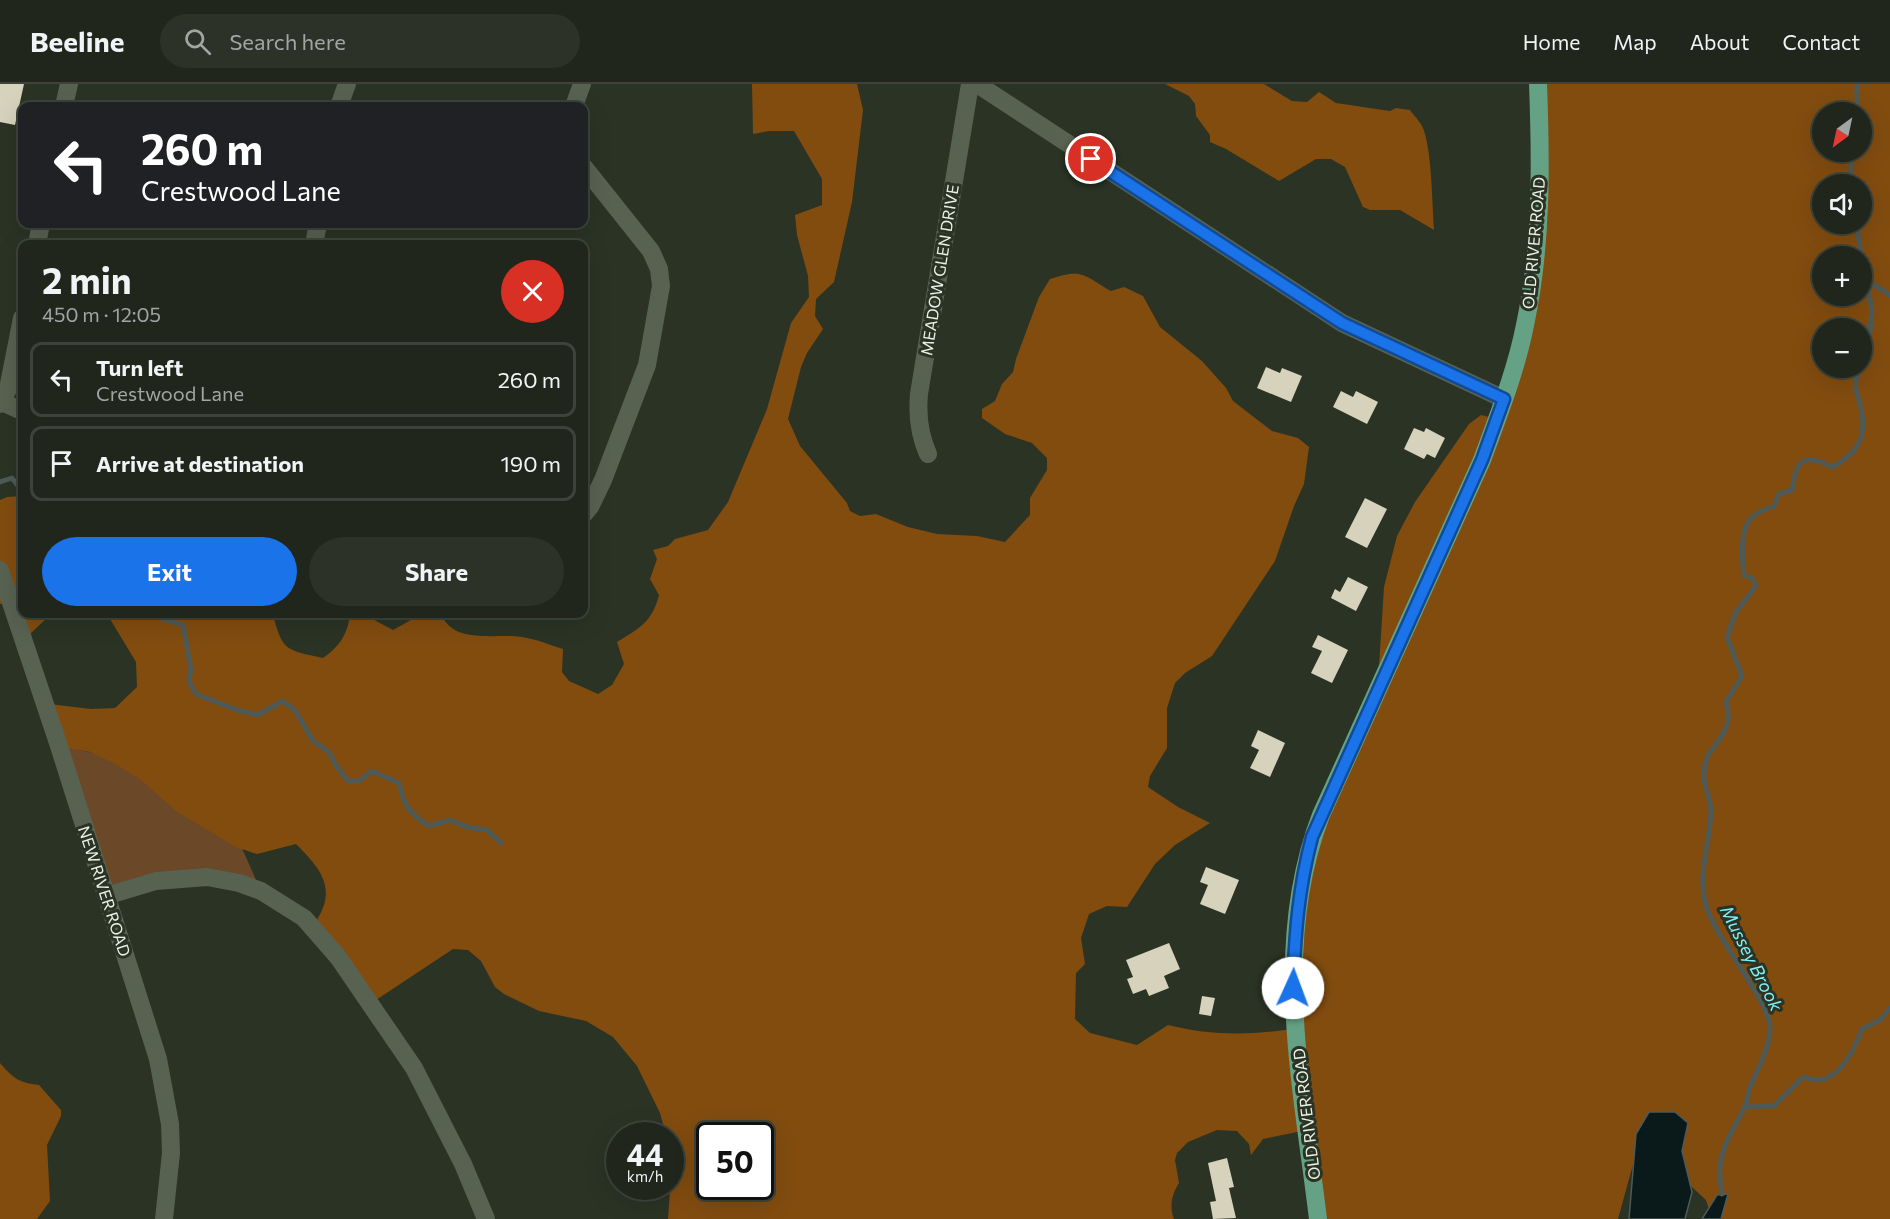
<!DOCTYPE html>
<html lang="en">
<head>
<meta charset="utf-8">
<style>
  body { margin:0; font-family:Commissioner,sans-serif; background:#2d3228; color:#f1f3f6; height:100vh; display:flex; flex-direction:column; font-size:22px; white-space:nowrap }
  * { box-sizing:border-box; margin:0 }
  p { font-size:20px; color:#a2a5a3 }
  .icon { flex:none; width:33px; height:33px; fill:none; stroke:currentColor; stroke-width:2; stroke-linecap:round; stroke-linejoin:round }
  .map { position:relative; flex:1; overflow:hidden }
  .panel { position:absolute; left:18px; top:156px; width:570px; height:378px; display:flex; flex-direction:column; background:#20261b; border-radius:12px; box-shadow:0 6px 24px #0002,0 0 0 2px #3d433a }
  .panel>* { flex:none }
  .hud { position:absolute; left:18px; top:18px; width:570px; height:126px; border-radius:12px; box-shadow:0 6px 24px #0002,0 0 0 2px #3d433a; background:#202124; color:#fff; overflow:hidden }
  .needle { width:39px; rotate:213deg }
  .buttons { position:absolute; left:1812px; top:18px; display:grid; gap:12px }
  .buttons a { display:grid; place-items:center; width:60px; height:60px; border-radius:50%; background:#20261b; box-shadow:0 6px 24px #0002,0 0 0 2px #3d433a; font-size:30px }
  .speed { position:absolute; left:606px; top:1038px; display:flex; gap:12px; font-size:30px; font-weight:700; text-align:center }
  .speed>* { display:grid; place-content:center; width:78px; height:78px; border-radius:50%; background:#20261b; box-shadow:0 6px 24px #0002,0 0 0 2px #3d433a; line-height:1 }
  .speed small { font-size:15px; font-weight:400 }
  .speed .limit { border:3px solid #111; border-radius:9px; background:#fff; color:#111 }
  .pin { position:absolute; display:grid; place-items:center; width:51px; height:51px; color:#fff; margin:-26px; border:3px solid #fff; border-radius:50%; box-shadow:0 2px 6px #0007 }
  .me { position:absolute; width:66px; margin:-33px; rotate:2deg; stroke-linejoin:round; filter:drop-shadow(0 0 4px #0008) }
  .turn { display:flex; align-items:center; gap:21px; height:126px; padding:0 24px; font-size:27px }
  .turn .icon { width:78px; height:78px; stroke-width:2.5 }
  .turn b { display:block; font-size:42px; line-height:51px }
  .round { display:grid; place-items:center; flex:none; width:63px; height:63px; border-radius:32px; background:#2d3228 }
  .headline { display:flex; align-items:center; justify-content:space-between; height:102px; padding:0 24px }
  h1 { font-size:36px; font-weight:700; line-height:45px }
  .cta { display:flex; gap:12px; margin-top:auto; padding:12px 24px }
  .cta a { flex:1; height:69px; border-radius:36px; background:#1a73e8; color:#fff; font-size:24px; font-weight:700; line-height:69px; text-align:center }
  .cta a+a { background:#2d3228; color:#f1f3f6 }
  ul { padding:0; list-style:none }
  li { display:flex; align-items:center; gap:18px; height:75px; margin:0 12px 9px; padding:0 12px; border:3px solid #3d433a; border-radius:12px }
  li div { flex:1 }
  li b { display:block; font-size:22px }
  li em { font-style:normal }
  header { display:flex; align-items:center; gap:36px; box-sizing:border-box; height:84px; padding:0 30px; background:#20261b; border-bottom:2px solid #3d433a }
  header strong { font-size:28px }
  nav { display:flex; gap:33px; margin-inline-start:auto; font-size:21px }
  .search { width:420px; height:54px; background:#2d3228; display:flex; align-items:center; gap:15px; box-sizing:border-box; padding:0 21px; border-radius:33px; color:#a2a5a3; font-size:22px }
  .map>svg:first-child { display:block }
</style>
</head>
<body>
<header>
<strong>Beeline</strong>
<div class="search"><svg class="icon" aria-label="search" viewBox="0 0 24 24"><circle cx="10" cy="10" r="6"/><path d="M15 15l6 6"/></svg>Search here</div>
<nav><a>Home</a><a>Map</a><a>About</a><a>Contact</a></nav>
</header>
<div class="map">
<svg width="1890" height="1135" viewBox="0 0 1890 1135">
  <rect width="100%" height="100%" fill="#2a3324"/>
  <path fill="#6a4828" d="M 59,662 L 114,673 L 237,753 L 261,807 L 207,793 L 106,812 Z"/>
  <path fill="#824c0f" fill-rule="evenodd" d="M 752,0 L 857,0 L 863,26 L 852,118 L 834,198 L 816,215 L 815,232 L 823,245 L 807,269 L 801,283 L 788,335 L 800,362 L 847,419 L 850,427 L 860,432 L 876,430 L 908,443 L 937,450 L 977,452 L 1005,458 L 1030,431 L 1030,414 L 1047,386 L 1047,374 L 1032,359 L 1005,350 L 982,334 L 982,325 L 995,317 L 1002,300 L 1013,288 L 1016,275 L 1039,213 L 1050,195 C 1083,184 1083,191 1111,207 L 1124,203 L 1143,212 L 1160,243 L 1202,277 L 1226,304 L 1233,317 L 1272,347 L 1298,354 L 1309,363 L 1304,400 L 1294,422 L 1275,477 L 1212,572 L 1185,589 L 1175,599 L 1167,624 L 1167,664 L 1150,692 L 1148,703 L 1178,723 L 1210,739 L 1175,761 L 1155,780 L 1127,823 L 1107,822 L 1089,830 L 1081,854 L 1085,880 L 1076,889 L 1075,935 L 1090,949 L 1137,961 L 1168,941 C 1211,952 1250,951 1293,945 L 1301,810 L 1379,582 L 1384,503 L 1397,452 L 1415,418 L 1469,340 L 1481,331 L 1497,335 L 1524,263 L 1542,0 L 1890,0 L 1890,1135 L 1712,1135 L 1706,1116 L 1680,1092 L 1634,1077 L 1618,1135 L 1317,1135 L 1302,1047 L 1263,1055 L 1251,1071 L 1249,1060 L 1237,1047 L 1217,1046 L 1188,1058 L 1177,1069 L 1175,1076 L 1179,1099 C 1172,1110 1169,1122 1174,1135 L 668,1135 L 672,1077 L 670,1052 L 666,1051 L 660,1029 L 637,982 L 613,953 L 586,937 L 539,927 L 504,910 L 495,903 L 481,877 L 468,866 L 453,865 L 376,916 L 315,839 C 338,805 321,785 296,760 L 257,770 L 236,763 L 176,727 L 141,696 L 115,680 L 90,668 L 67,664 L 49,620 L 91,625 L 115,624 L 137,603 L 136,578 L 107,530 L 273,530 C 282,567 286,566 323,574 C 339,563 348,550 350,530 L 363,530 L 393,546 L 411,536 L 423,536 L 430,530 L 441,530 C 454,561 495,549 522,553 C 536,555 550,561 563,565 L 562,588 L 569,597 L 598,610 L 612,601 L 624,580 L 617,558 C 640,544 652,538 659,511 L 650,495 L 657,475 L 653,466 L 668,462 L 675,455 L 708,446 L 728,418 L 767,325 L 791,239 L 809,213 L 808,192 L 797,151 L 795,131 L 822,121 L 822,95 L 794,47 L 769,47 L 753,50 ZM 1822,28 L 1862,28 L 1862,68 L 1822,68 ZM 1822,100 L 1862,100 L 1862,140 L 1822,140 ZM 1822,172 L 1862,172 L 1862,212 L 1822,212 ZM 1822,244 L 1862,244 L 1862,284 L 1822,284 ZM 710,1052 L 760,1052 L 760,1102 L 710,1102 Z
    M 1165,0 L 1264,0 L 1292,17 L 1307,18 L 1319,8 L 1336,19 L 1390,27 L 1396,24 L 1410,26 C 1415,33 1423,40 1425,50 C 1432,76 1432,117 1434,146 L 1400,126 L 1370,126 L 1363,123 L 1345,83 L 1331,75 L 1316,75 L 1279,97 L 1226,65 L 1210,58 L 1210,51 L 1196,32 L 1195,20 L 1189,12 Z
    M 22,412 L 22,530 L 51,530 L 27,553 L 15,516 L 0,520 L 0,416 L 7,413 Z
    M 0,979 C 13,994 19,999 39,1001 L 61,1026 L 61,1032 L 47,1061 L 50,1117 L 37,1135 L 0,1135 Z"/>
  <path fill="#0a191a" stroke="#4e5a57" stroke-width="1.5" d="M 1649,1028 L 1675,1028 L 1688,1039 L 1682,1067 L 1692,1108 L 1685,1135 L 1629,1135 L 1636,1050 Z
    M 1728,1110 L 1721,1135 L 1702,1135 L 1717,1111 Z"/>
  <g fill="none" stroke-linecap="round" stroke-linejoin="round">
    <path stroke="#4e5a57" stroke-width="5" d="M 1857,0 L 1857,28
      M 1851,100 L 1850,93 L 1853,68
      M 1857,140 L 1861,172
      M 1862,174 L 1872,226 L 1870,248 L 1862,280
      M 1864,195 L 1890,211
      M 0,398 L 12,394 L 22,407
      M 147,530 L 183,541 L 191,585 L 189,597 L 196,610 L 237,626 L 258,631 L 282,617 L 295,626 L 313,657 L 329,668 L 335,680 L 348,697 L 359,697 L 372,687 L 399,699 C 404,722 409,729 429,742 L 450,736 L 467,743 L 487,746 L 501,759
      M 1744,1023 L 1774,1022 L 1803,993 C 1808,994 1813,996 1817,996 C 1841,996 1855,964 1862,945 L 1880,936 L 1890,924
      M 1722,1110 C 1721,1102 1719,1092 1720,1083 C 1722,1061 1734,1044 1744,1025 C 1747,1018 1748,1010 1750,1003 C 1758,985 1768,967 1770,947 C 1774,921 1713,853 1705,818 C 1698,787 1710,758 1711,728 C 1711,707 1698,700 1707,674 C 1708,670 1711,667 1714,663 C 1726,646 1732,639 1726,618 L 1742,592 L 1727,553 L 1736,528 L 1756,502 L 1752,494 L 1744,491 C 1742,475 1739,446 1752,433 C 1758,428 1766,425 1774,422 L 1779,410 L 1792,406 C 1794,400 1794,388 1798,383 C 1806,369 1822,379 1833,383 C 1860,367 1868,351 1860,320 C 1858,313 1854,304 1856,297 C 1856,293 1859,288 1860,284"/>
  </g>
  <path fill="#d6d2bc" d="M 0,0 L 24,0 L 15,41 L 0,38 Z
    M 1266,283 L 1280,289 L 1282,284 L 1302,292 L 1291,318 L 1257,304 Z
    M 1341,307 L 1353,313 L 1356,307 L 1378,318 L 1367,340 L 1333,323 Z
    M 1414,344 L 1424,348 L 1426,344 L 1445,354 L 1435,374 L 1427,370 L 1424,375 L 1404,365 Z
    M 1365,414 L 1387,425 L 1367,464 L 1345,453 Z
    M 1348,493 L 1368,503 L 1356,527 L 1331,514 L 1335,505 L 1340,508 Z
    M 1318,551 L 1348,566 L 1332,599 L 1311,589 L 1322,567 L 1312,563 Z
    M 1258,646 L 1285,659 L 1270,693 L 1250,684 L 1259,666 L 1251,662 Z
    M 1206,783 L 1239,796 L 1225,830 L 1200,820 L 1208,801 L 1200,798 Z
    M 1169,859 L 1180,885 L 1164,892 L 1169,904 L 1149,912 L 1146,905 L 1133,910 L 1127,895 L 1133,893 L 1126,876 Z
    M 1202,912 L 1215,914 L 1211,932 L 1199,930 Z
    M 1227,1074 L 1234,1103 L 1229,1104 L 1236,1134 L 1213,1135 L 1210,1118 L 1216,1117 L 1208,1079 Z"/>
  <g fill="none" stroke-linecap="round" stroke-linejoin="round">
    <path stroke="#586251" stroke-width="18" d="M 977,0 L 1342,239 L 1504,315
      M 64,22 L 69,0
      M 339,22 L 347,0
      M 574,22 L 582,0
      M 584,83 L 651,167 L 659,185 L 661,202 L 647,281 L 603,396 L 590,423 L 584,430
      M 37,160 L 41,140
      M 314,160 L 318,140
      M 2,318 L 22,327
      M 0,320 L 8,305 L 22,234
      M 928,370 C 919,350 917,332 919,310 L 970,0
      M 0,486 L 59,662 L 158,975 L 170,1040 L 171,1069 L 164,1135
      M 106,812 L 156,797 L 207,793 L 239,799 L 261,807 L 304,834 L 338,873 L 414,984 L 463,1080 L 486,1135"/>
    <path stroke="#65a285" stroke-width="18" d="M 1318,1135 C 1302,1001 1271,861 1321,731 L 1482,376 C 1498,332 1516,287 1525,241 C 1542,162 1541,80 1538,0"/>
  </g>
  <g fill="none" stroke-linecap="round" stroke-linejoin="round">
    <defs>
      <path id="route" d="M 1091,75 L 1342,239 L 1504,315 L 1482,376 L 1312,753 C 1298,806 1295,850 1293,904"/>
    </defs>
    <use href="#route" stroke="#114b97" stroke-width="15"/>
    <use href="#route" stroke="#1a73e8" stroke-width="10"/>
  </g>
  <g text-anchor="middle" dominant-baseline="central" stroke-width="6" stroke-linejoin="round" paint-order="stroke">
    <g font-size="16" fill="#ebf1e6" stroke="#2a3324">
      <text transform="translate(1533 159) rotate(-85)">OLD RIVER ROAD</text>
      <text transform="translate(939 186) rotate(-81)">MEADOW GLEN DRIVE</text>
      <text transform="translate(105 807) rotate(72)">NEW RIVER ROAD</text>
      <text transform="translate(1306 1030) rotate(-97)">OLD RIVER ROAD</text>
    </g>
    <g font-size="18" font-style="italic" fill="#7ff1f9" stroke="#2a3324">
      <text transform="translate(1752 874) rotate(63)">Mussey Brook</text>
    </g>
  </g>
</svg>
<div class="buttons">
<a><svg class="needle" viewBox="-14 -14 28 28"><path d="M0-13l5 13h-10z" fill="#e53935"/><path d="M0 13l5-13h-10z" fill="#a2a5a3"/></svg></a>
<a><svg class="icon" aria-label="sound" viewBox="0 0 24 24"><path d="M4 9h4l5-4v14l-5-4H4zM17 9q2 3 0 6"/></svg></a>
<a>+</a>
<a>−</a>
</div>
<div class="speed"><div>44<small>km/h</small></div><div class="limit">50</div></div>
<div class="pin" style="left:1091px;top:75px;background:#d93025"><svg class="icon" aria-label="arrive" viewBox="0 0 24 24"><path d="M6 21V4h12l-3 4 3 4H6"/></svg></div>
<svg class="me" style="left:1293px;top:904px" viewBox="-20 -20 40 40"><circle r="19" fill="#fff"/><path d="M0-13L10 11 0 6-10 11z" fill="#1a73e8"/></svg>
<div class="hud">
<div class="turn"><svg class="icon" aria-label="left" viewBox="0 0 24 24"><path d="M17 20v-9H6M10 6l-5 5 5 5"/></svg><div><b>260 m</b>Crestwood Lane</div></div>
</div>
<section class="panel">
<div class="headline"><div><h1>2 min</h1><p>450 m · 12:05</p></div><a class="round" style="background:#d93025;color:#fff"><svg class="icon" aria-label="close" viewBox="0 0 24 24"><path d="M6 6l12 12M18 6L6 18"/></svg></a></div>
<ul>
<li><svg class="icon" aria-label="left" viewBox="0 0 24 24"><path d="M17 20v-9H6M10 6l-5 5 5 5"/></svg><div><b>Turn left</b><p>Crestwood Lane</p></div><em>260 m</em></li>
<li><svg class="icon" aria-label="arrive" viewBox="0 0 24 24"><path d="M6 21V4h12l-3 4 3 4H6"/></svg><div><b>Arrive at destination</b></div><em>190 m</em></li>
</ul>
<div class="cta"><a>Exit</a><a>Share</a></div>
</section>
</div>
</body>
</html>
